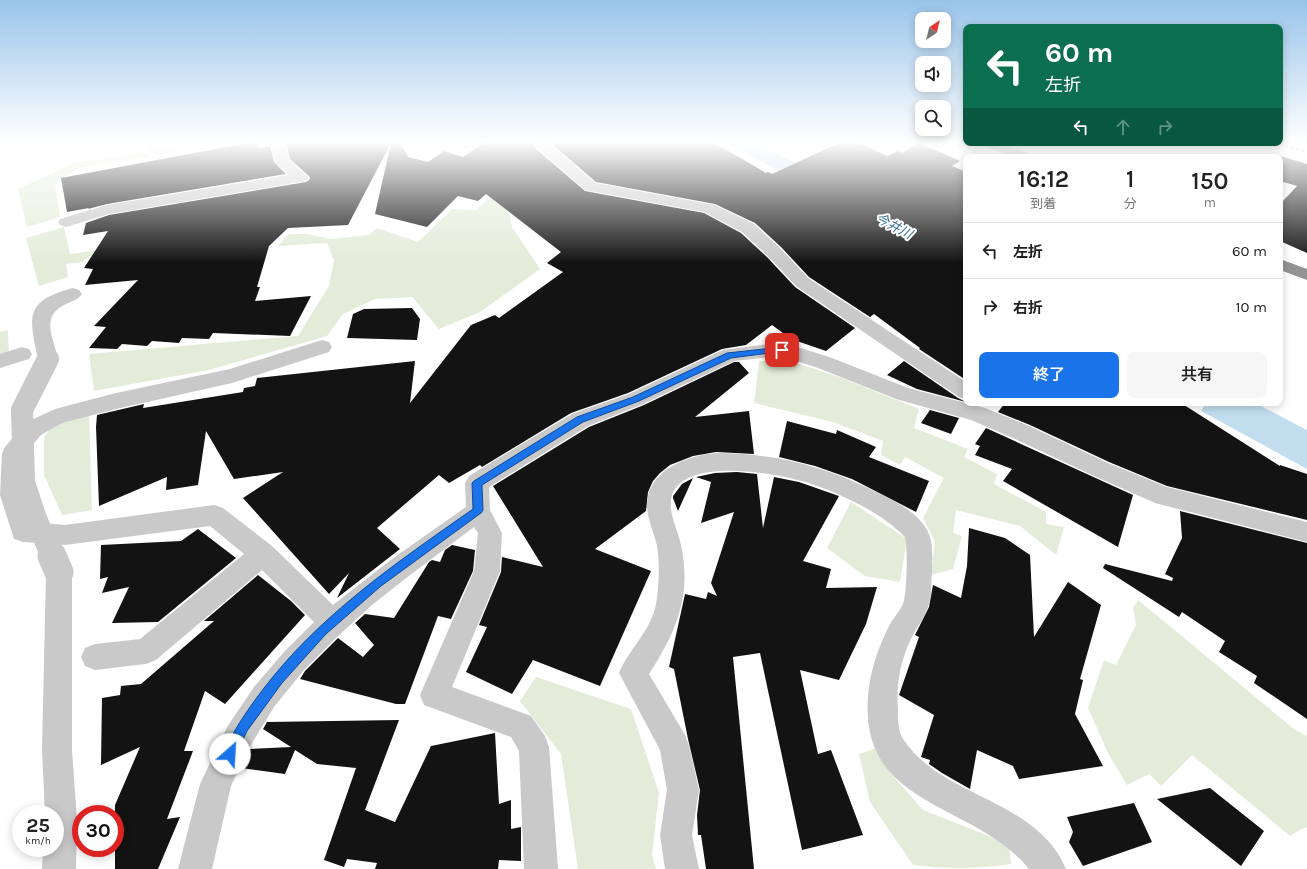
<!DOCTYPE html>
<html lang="ja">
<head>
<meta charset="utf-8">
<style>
  body { margin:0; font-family:Karla,"Noto Sans JP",sans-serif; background:#f6f6f6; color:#222; height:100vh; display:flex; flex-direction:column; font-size:15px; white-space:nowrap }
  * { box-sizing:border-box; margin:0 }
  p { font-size:13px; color:#767676 }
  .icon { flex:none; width:22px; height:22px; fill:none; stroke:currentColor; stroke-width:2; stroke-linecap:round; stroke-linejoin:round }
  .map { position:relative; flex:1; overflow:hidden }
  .panel { position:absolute; left:963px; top:154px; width:320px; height:252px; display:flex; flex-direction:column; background:#fff; border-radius:8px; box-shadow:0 2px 10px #0003 }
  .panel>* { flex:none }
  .hud { position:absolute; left:963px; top:24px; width:320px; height:122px; border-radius:8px; box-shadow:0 2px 10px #0003; background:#0b6e4f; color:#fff; overflow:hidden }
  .needle { width:26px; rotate:35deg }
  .buttons { position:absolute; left:915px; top:12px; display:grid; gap:8px }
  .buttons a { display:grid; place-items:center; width:36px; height:36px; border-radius:8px; background:#fff; box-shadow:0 2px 10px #0003; font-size:20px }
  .speed { position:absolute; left:12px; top:805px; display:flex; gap:8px; font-size:20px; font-weight:700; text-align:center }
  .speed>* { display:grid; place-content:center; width:52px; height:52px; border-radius:50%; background:#fff; box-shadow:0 2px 10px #0003; line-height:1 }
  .speed small { font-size:10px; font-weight:400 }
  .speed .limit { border:6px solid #d22; background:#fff; color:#111 }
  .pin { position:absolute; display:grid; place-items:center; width:34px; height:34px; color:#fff; margin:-17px; border-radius:8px; box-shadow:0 2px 6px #0006 }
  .me { position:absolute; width:44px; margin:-22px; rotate:26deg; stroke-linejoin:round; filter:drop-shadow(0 0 3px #0008) }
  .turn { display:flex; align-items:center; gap:14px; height:84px; padding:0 16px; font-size:18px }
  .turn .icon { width:52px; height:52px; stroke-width:2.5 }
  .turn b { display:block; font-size:28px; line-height:34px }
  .lanes { display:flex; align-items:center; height:38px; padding:0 16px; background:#0003; justify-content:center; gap:20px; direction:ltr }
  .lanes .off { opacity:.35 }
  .eta { display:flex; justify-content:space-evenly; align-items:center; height:68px; text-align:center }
  .eta b { font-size:24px; font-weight:600; line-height:28px }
  .button { display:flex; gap:8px; margin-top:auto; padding:8px 16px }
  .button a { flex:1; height:46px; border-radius:8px; background:#1a73e8; color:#fff; font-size:16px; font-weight:600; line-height:46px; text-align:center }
  .button a+a { background:#f6f6f6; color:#222 }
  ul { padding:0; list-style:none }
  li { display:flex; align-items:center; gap:12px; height:56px; padding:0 16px; border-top:1px solid #e0e0e0 }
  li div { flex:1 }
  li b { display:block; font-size:15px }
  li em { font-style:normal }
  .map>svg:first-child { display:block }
</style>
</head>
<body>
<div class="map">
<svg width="1307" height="869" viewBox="0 0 1307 869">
  <rect width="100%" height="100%" fill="#fff"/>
  <path fill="#e3ecd8" d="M 145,142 L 198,142 L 197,149 L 159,155 L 147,152 L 150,144 Z
    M 441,145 L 508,145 L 507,203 L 512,227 L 540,269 L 480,312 L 439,329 L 412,297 L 375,299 L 343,314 L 327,336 L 209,370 L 94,391 L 89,354 L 298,336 L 329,286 L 334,260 L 327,243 L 278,246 L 289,234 L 308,234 L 331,239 L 369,235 L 377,228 L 418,242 L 452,209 L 476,210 L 500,187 L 490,148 L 445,148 Z
    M 141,152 L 152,156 L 79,168 L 55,183 L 60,217 L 27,227 L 18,189 L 74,163 L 84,161 L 98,160 Z
    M 64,227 L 70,254 L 180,239 L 234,244 L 89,256 L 83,262 L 66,264 L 68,277 L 39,286 L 26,238 Z
    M 8,330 L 9,353 L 0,356 L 0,332 Z
    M 759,361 L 790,361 L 839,377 L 919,409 L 914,428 L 968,449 L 964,457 L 997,474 L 994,484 L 1046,512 L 1046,524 L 1064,527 L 1056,555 L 1020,526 L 956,510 L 953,533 L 962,536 L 953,569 L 931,575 L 935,542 L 923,518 L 944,478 L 905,457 L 900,465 L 881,455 L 883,441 L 833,422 L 754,403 Z
    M 89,412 L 92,510 L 62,515 L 44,475 L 44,437 L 50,429 L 62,421 Z
    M 851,502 L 907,539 L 900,582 L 865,576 L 827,548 Z
    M 1138,600 L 1294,729 L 1307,736 L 1307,828 L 1305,827 L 1290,836 L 1192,755 L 1161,786 L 1149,774 L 1127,785 L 1108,753 L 1088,708 L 1104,660 L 1116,665 L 1136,625 L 1133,608 Z
    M 536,677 L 631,709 L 659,793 L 652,855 L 656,869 L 578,869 L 561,754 L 520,701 Z
    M 876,748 L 893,776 L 923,810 L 1009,844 L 1011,864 C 979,869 945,869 913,865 L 870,802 L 859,754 Z"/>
  <path fill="#c2ddee" d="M 725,142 L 755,142 L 910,223 L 895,234 Z
    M 1206,403 L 1255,403 L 1307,430 L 1307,469 L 1201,411 Z"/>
  <path fill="#131313" d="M 253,142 L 257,142 L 258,148 L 270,146 L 274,162 L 286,174 L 107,204 L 88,209 L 89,208 L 67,212 L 61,178 Z
    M 286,142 L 400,142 L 408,157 L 428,162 L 444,151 L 463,157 L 485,142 L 535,142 L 534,146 L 536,149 L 585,191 L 704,213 L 741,233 L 767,257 L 795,287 L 855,328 L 826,351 L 791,339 L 772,325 L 746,345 L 722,349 L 628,393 L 571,413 L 482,467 L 480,465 L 449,483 L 439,475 L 377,528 L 400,549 L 337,598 L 349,573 L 329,594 L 243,498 L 283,472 L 234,479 L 206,431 L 198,485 L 166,490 L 167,477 L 99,506 L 96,427 L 97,415 L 144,404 L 143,408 L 243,392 L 244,388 L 255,386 L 257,378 L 415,361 L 410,403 L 471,325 L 495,315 L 499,318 L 563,272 L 547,263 L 561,252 L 486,194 L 478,201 L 458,196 L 427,227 L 375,214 L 391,143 L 348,225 L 288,228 L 269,246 L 257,287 L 260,287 L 255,301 L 311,296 L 290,336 L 213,333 L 209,339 L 182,338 L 179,343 L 152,341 L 147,346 L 122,344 L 117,349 L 89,348 L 106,327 L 94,326 L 138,280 L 85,285 L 93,269 L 84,268 L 108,231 L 83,235 L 86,223 L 109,215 L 306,182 L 310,179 L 310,177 L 290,159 Z
    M 552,142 L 713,142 L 766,173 L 768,172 L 772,174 L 841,142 L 857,142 L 887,156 L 899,151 L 902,153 L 919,143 L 960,161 L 952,166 L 966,172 L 966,380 L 919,349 L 920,348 L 874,314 L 870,317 L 809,277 L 781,247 L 755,223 L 715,204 L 596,182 L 552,144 Z
    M 1280,156 L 1307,164 L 1307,253 L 1280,241 L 1280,204 L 1297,186 L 1280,181 Z
    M 412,308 L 420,319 L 417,340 L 347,338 L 353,314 L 364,309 Z
    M 904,361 L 958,398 L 966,402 L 917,389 L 887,375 Z
    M 734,362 L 739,362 L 749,373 L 695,417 L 749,411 L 754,454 L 716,452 L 693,456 L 670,465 L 660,473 L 653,481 L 648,492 L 646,511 L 595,549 L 651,571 L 600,686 L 533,660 L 512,694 L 466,672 L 487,627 L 479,625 L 501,572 L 502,557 L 543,567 L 493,486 L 589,427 L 644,405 Z
    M 1005,403 L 1181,403 L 1280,466 L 1280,465 L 1307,474 L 1307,520 L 1167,486 L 1109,462 L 1030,425 L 998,412 Z
    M 930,410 L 959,418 L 951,434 L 921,423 Z
    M 787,421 L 836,434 L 837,430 L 876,447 L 869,457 L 929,481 L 916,512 L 852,479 L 815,466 L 779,457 Z
    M 986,428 L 1133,495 L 1118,547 L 1003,481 L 1012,469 L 975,455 L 980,446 L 975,444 Z
    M 737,472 L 757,474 L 763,528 L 774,477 L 799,482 L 839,496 L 803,561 L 831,569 L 826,588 L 877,587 L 866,624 L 839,680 L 800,670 L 818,754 L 831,750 L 863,835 L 802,850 L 760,653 L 733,657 L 754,869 L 706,869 L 701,835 L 698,835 L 697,815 L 700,790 L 688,739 L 674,669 L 669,667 L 685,594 L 706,599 L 708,592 L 717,596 L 711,583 L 734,512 L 701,523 L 711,482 L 696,477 L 715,473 Z
    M 693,478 L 678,511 L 673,498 L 673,496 L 682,484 Z
    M 1180,511 L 1307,543 L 1307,719 L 1254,683 L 1257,676 L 1219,652 L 1225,641 L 1182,612 L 1179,617 L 1103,568 L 1105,564 L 1172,581 L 1173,578 L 1165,574 L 1182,538 Z
    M 969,528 L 1005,538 L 1030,555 L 1034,637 L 1068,582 L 1101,605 L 1080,679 L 1083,680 L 1075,714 L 1103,766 L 1019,779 L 1013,766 L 977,750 L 970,789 L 942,773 L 929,764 L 930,760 L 921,757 L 934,715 L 899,695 L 919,637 L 915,635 L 929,607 L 933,585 L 961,598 L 967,566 Z
    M 198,529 L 236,558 L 158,622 L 112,623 L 129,587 L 102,593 L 108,577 L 100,579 L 101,545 L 181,541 Z
    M 452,545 L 475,550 L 473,571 L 451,619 L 438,616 L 405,704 L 396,704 L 300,679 L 305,671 L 338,638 L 363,657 L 374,645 L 355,623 L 365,614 L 394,618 L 429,562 L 432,560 L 440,562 L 445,550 Z
    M 258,575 L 291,601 L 305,615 L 225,704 L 205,691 L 184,751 L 193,751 L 167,819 L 180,817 L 158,869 L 115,869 L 115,805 L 140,747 L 101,765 L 102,698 L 120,695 L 121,686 L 141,684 L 214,621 L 204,621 Z
    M 399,720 L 365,810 L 395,822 L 431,746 L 495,733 L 499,804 L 511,800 L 511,829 L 521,827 L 521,861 L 499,860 L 498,869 L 375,869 L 377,863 L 347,859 L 344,867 L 324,860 L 356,768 L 317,764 L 295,750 L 285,774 L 241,768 L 250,749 L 291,747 L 263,729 L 267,722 Z
    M 1210,788 L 1264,831 L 1241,866 L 1157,799 Z
    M 1134,803 L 1152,842 L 1083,866 L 1069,842 L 1073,832 L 1067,817 Z"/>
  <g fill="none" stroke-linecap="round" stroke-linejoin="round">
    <path fill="#c9c9c9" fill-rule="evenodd" d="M 271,142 L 285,142 L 289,160 L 309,178 L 306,181 L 109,214 L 66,227 L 60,225 L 58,222 L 60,219 L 107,205 L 289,175 L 275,162 Z
      M 537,142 L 551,142 L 550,144 L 595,183 L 715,205 L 754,224 L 780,248 L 808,278 L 966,382 L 966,399 L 959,397 L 796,286 L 768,256 L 742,232 L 704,212 L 585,190 L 537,148 L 535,145 Z
      M 73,288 L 79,290 L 82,294 C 78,300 72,301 66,304 C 40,316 53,336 58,359 L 55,364 L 48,366 L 41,364 L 38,359 C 29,317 24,301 73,288 Z
      M 322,340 L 329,342 L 332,347 L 329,352 L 232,383 L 116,409 L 62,423 L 41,435 L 24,455 L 23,492 L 32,522 L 65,525 L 214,505 L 223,508 L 272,546 L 333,605 L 392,559 L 466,507 L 465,483 L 469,476 L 572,414 L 629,394 L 723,350 L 782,342 L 832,358 L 908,388 L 985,408 L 1029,426 L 1108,463 L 1167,487 L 1307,522 L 1307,542 L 1155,503 L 1092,475 L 1013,438 L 971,420 L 896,399 L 818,368 L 781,356 L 734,361 L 643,404 L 588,426 L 489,487 L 490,510 L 502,533 L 500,571 L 452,687 L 531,716 L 545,736 L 549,747 L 558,869 L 524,869 L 519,751 L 511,737 L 424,705 L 420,695 L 474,571 L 478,533 L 474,527 L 410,575 L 372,605 L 337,637 L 304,670 L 274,707 L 249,748 L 231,786 L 212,869 L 178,869 L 200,784 L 227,727 L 254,687 L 284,652 L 314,622 L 262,570 L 156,660 L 146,664 L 95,670 L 85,666 L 81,657 L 85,648 L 95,644 L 140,639 L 244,554 L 210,526 L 65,545 L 23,542 L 14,539 L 0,495 L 2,453 L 5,447 L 25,423 L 55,409 L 116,393 L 230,369 Z
      M 22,347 L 29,349 L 32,354 L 29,359 L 0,368 L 0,354 Z
      M 716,453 C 771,453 821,465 870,489 C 892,500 926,514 931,541 C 933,550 932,561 932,571 C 931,582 932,596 928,607 C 924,619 916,628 911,639 C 900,661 896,686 898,710 C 898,719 898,732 903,739 C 943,799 1036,798 1066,869 L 1029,869 C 972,799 853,809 869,687 C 872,665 880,644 890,624 C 894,617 900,611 903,604 C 907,593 908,548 905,537 C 883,514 844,495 814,485 C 784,474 686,455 672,495 C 667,512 678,529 681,545 C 692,596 676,632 649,674 L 685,735 L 689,746 L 699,790 L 692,835 L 699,869 L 665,869 L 660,835 L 667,790 L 660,750 L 619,673 C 629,649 651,631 656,604 C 659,586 660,564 657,546 C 654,532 647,519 647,505 C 648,469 687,456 716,453 Z
      M 59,561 L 68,564 L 72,572 L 72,750 L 77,820 L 76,869 L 42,869 L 43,848 L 55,848 L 55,814 L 45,814 L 42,750 L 46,572 L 50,564 Z"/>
    <path fill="#939393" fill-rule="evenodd" d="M 983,143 L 1003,143 L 1029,154 L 1031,157 L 1011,157 L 985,146 Z
      M 1280,259 L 1307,269 L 1307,280 L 1280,270 Z"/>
    <path stroke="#818181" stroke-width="2.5" stroke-dasharray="3 2.5" stroke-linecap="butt" d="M 1275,143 L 1307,152"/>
    <path stroke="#c9c9c9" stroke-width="22" d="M 48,359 L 22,410 L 24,482 L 35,516 L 52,557"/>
    <path stroke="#c9c9c9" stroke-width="29" d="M 52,556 L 59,572"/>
  </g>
  <linearGradient id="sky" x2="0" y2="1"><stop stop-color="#99c4ea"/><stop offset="0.54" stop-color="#fff"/><stop offset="1" stop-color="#fff" stop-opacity="0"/></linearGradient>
  <rect width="1307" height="263" fill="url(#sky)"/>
  <path fill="#1a73e8" stroke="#114b97" d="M 782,347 L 786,350 L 785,351 L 731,358 L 639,401 L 583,422 L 482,485 L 483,510 L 481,513 L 381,586 L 326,634 L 282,683 L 247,731 L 234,759 L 230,760 L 225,759 L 223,754 C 233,731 246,712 261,692 C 318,616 396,563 473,509 L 472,483 L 474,481 L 577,417 L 633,397 L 727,353 Z"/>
  <g text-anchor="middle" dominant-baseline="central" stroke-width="4" stroke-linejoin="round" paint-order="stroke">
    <g font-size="13" font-style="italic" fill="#347195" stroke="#fff">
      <text transform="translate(894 226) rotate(28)">今井川</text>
    </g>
  </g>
</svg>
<div class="buttons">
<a><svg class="needle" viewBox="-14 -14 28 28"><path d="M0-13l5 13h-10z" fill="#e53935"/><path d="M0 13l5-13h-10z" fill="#767676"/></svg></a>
<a><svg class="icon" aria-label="sound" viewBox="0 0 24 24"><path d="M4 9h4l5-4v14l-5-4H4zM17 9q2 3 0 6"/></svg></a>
<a><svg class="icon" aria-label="search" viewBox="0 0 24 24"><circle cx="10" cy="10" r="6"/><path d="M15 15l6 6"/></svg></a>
</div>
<div class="speed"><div>25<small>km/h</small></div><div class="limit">30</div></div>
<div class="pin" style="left:782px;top:350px;background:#d93025"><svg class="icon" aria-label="arrive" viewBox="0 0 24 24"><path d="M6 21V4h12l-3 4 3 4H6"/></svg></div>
<svg class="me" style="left:230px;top:754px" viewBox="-20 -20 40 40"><circle r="19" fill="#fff"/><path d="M0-13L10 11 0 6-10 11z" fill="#1a73e8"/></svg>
<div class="hud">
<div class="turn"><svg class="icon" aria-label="left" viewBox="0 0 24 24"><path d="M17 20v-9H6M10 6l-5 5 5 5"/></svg><div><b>60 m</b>左折</div></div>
<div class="lanes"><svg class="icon" aria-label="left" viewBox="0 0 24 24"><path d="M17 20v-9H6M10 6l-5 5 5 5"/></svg><svg class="icon off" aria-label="ahead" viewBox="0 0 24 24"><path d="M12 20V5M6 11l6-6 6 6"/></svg><svg class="icon off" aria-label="right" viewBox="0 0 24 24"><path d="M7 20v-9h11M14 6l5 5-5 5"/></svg></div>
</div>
<section class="panel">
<div class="eta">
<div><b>16:12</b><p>到着</p></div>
<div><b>1</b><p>分</p></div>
<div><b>150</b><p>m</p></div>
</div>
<ul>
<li><svg class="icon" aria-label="left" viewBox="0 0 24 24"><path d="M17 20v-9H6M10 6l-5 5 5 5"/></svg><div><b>左折</b></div><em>60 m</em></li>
<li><svg class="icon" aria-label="right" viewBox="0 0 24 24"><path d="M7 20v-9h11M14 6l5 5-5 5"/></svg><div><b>右折</b></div><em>10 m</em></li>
</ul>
<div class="button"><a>終了</a><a>共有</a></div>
</section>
</div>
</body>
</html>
